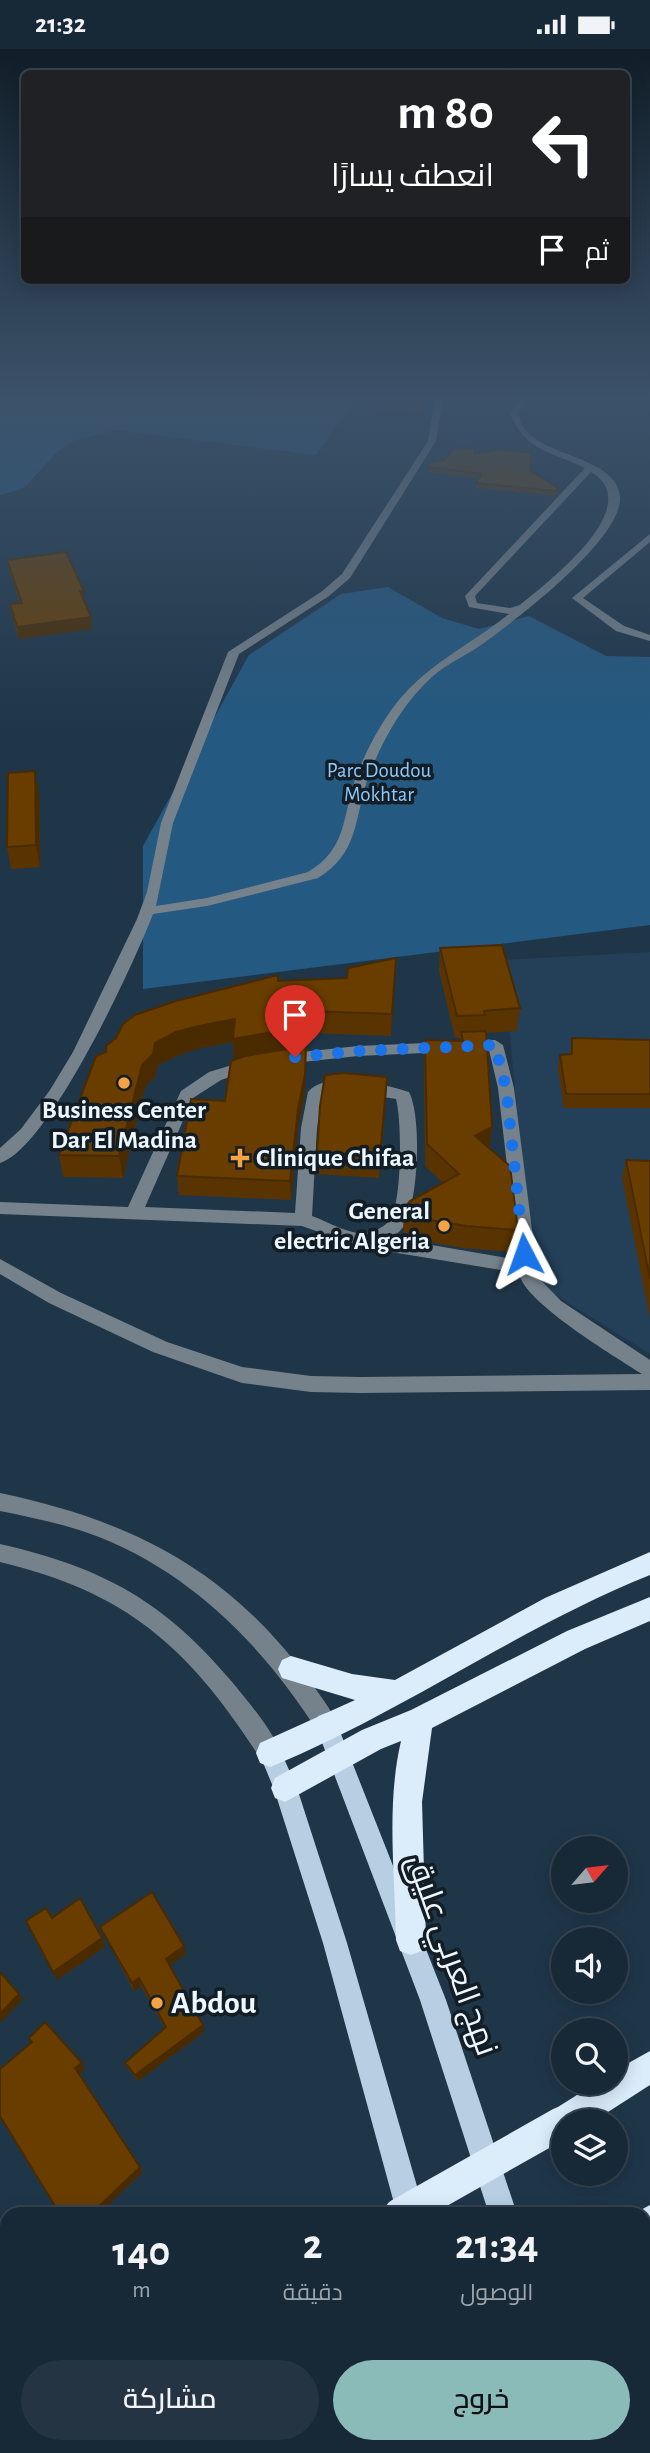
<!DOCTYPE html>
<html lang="ar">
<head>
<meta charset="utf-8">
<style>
  body { margin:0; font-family:"Alegreya Sans",Cairo,sans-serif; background:#243442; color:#f1f3f6; direction:rtl; height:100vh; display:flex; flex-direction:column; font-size:26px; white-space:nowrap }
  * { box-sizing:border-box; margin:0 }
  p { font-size:23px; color:#9ea6ad }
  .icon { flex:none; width:38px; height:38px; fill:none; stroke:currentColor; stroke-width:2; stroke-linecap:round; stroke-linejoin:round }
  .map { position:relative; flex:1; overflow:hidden; direction:ltr }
  .drawer { position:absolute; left:0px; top:2158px; width:651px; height:247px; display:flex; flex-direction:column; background:#172837; border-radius:21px 21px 0 0; box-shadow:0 4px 18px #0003,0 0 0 2px #364452; direction:rtl }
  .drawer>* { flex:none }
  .guide { position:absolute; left:21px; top:21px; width:609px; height:214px; border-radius:10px; box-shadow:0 4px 18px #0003,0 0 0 2px #364452; direction:rtl; background:#202124; color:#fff; overflow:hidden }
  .needle { width:46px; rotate:62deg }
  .tools { position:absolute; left:551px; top:1787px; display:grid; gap:14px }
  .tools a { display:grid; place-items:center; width:77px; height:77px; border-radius:50%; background:#172837; box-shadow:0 4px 18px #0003,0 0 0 2px #364452; font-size:35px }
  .pin { position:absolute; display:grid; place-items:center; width:60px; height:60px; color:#fff; margin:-72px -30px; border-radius:50% 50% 50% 0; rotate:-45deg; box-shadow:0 0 7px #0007 }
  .pin .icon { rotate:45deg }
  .me { position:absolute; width:77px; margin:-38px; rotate:356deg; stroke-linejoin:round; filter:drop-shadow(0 0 5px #0008) }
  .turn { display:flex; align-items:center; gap:24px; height:147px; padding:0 21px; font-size:32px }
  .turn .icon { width:91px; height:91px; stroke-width:2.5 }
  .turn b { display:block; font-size:49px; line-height:60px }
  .then { display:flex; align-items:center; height:66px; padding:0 21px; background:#0003; gap:14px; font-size:26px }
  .eta { display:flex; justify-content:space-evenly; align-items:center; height:119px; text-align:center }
  .eta b { font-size:42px; font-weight:600; line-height:49px }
  .action { display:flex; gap:14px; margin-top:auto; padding:14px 21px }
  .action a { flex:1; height:80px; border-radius:42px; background:#8bbbb9; color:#111; font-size:28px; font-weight:600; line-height:80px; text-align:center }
  .action a+a { background:#243442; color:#f1f3f6 }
  .status { display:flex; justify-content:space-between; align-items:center; height:49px; padding:0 35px; background:#172837; direction:ltr }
  .status svg { height:19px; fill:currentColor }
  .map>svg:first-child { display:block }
</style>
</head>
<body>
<div class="status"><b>21:32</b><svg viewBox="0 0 49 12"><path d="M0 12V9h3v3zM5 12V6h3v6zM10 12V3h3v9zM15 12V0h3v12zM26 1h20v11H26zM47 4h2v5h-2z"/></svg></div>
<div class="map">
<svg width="650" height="2404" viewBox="0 0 650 2404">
  <rect width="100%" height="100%" fill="#1f3649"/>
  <path fill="#234058" d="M 650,903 L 650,1305 L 533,1232 L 503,911 Z"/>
  <path fill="#245981" d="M 0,349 L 357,349 L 316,406 L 115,381 L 75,391 L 56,404 L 24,439 L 0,446 Z
    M 388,538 L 442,569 L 479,580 L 529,567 L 606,607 L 650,608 L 650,876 L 143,940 L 143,797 L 249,606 L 341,545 Z"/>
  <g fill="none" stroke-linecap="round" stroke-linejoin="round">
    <path fill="#76828b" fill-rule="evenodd" d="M 435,349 L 443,349 L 436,392 L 350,529 L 329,547 L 239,605 L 173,774 L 156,857 L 207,849 L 308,823 C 347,800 342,769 355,731 C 364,706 377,681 392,660 C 423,617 469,597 509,565 L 469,558 L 465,547 L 585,419 C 553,403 524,402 510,364 L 521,349 L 529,349 L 518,364 C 520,369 521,375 524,379 C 544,408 616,408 620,447 C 624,490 511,575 478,598 C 463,608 447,615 433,627 C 403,654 382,691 368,729 C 354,770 359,804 318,829 L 207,857 L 153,865 C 134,915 49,1099 0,1114 L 0,1099 L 21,1080 L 50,1041 L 73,1003 L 137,870 L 147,843 L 161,774 L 228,603 L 321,543 L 342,525 L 428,392 ZM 591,423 C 648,457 548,533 520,556 L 510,559 L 477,554 L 475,547 Z
      M 650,485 L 650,493 L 583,549 L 624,577 L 650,586 L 650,592 L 616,582 L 572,549 Z
      M 495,991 L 503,996 L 514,1039 L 538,1228 L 561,1252 L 650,1311 L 650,1341 L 360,1344 L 311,1343 L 242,1334 L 153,1303 L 49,1254 L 0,1225 L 0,1210 L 61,1244 L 167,1293 L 242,1318 L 311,1327 L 360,1328 L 642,1325 C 616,1308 523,1253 519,1224 L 361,1198 L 302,1177 L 0,1165 L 0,1153 L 128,1158 L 181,1042 L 209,1023 L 252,1010 L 257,1011 L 260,1015 L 257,1019 L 221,1031 L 193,1049 L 145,1158 L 295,1164 L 301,1079 L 308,1043 C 325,1021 386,1035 409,1043 C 422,1068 418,1148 406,1173 C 403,1180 397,1185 391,1189 L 518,1211 L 498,1039 L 489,1001 L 358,1007 L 283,1015 L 275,1010 L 283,1005 L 358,997 ZM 346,1042 L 396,1050 C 402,1072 402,1149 391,1169 C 386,1178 374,1183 363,1184 C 348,1185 326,1172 312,1167 L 317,1079 L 323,1046 Z
      M 0,1444 C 152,1476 249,1535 334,1667 L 337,1675 L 334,1683 L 326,1686 L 318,1683 C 263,1596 187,1519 88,1484 C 60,1474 29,1468 0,1462 Z
      M 0,1495 C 104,1519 164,1552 233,1634 C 250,1655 271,1679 281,1704 L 278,1712 L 270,1715 L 262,1712 C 191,1601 130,1544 0,1513 Z"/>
    <path fill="#b8cfe3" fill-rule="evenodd" d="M 326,1664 L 334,1667 L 337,1675 L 446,1951 L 517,2165 L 489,2165 L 420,1951 L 315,1675 L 318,1667 Z
      M 270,1693 L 278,1696 L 297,1739 L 347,1894 L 425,2165 L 397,2165 L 323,1894 L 274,1740 L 259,1704 L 262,1696 Z
      M 463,2398 L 493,2398 L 495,2404 L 465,2404 Z
      M 565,2398 L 595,2398 L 597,2404 L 567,2404 Z"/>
    <path fill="#dbecfb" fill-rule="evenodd" d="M 650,1503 L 650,1526 C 518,1579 402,1664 270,1718 L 260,1714 L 256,1704 L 260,1694 L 355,1651 L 282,1629 L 278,1620 L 282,1611 L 291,1607 L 352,1625 L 395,1631 L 545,1549 Z
      M 650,1548 L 650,1572 L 585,1600 L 432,1679 L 422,1753 L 426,1891 L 422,1902 L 411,1906 L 400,1902 L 396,1891 C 395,1826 386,1756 401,1692 L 381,1700 L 285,1753 L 275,1749 L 271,1739 L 275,1729 L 362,1681 L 411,1661 L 567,1582 Z
      M 650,2002 L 650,2036 L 594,2072 L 564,2072 L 564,2089 L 550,2085 L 545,2074 L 550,2063 L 596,2034 L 616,2034 L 616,2021 Z
      M 650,2156 L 650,2191 L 644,2194 L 644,2165 L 633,2165 Z
      M 7,2346 L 7,2382 L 0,2385 L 0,2349 Z
      M 644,2381 L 650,2384 L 650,2404 L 611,2404 L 613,2398 L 644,2398 Z
      M 229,2398 L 275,2398 L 273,2404 L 227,2404 Z"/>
    <path stroke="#dbecfb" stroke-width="32" d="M 400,2165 L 561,2074"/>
  </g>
  <path fill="#5a3400" d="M 382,349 L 429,349 L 421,365 L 374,361 L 374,355 Z
    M 477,349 L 518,349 L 514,354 Z
    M 475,405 L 530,421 L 558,439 L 557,445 L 555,447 L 476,439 L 476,434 L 478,430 L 429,423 L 429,414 Z
    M 7,511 L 85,554 L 91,568 L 92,580 L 19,590 L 12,567 L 10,555 L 20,554 L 9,522 Z
    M 39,744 L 40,818 L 11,820 L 7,798 Z
    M 440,899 L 520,959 L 517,982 L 486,984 L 492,1078 L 489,1099 L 518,1181 L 514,1203 L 463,1199 L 410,1190 L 403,1182 L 404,1160 L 443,1134 L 425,1117 L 424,1013 L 425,991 L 460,992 L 460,989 L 455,989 L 439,922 Z
    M 396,909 L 391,987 L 309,984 L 307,999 L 306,999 L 305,1044 L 298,1079 L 291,1151 L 179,1146 L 177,1127 L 225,1052 L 234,1011 L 233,993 L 201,999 L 179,1006 L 158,1016 L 155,1028 L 145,1038 L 123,1129 L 63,1128 L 59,1106 L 96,1007 L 278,932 L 347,929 Z
    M 572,989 L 650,991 L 650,1059 L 564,1059 L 558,1020 L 560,1006 L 570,1005 Z
    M 386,1050 L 379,1129 L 317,1125 L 317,1103 Z
    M 626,1111 L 650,1112 L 650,1270 L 622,1129 Z
    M 100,1878 L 186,1905 L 170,1916 L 204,1983 L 138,2032 L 128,2020 L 125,2014 L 165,1979 L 141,1937 L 134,1942 L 104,1886 Z"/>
  <path fill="#4a2b00" d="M 427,349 L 429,349 L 421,365 L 422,359 Z
    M 80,542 L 84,542 L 85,554 L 82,554 Z
    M 91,568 L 92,580 L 19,590 L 17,578 Z
    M 35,722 L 39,744 L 40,818 L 36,796 Z
    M 396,909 L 395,932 L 391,987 L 392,965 Z
    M 308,962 L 309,984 L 307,999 L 306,999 L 305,1044 L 298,1079 L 291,1151 L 290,1132 L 234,1013 L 233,993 L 201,999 L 179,1006 L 158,1016 L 155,1028 L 145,1038 L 123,1129 L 119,1107 L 142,1016 L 155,994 L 176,983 L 199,977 L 235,970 Z
    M 387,1028 L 386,1050 L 379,1129 L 380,1107 Z
    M 492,1078 L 489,1100 L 475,1087 Z
    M 102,1889 L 105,1898 L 57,1931 L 53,1923 Z
    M 184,1897 L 186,1905 L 168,1917 L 166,1910 Z
    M 139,1929 L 141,1937 L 134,1942 L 132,1934 Z
    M 19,1945 L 23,1950 L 0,1974 L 0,1965 Z
    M 203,1976 L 204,1983 L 138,2032 L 135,2026 Z
    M 82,2014 L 85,2020 L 79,2025 L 75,2019 Z
    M 140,2118 L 143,2123 L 99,2165 L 91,2165 Z"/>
  <path fill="#693d00" stroke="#4a2b00" stroke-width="2" d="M 382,349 L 427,349 L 422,359 L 374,355 Z
    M 473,399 L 475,405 L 499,400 L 531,404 L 530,421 L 558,439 L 555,442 L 476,434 L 481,425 L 429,418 L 429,414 L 445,411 L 453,400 Z
    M 66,503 L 84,542 L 80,542 L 91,568 L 17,578 L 10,555 L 22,554 L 7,511 Z
    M 35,722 L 36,796 L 7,798 L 8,724 Z
    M 502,896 L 520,959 L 484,962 L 485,966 L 457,967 L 440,899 Z
    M 396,909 L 392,965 L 308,962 L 307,977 L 233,990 L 235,970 L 199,977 L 176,983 L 155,994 L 153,1005 L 142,1016 L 119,1107 L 59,1106 L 96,1007 L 106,1003 L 106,997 L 116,989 L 123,975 L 135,966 L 176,952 L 278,926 L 278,932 L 347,929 L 348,919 Z
    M 486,982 L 492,1078 L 475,1087 L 510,1117 L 518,1181 L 466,1177 L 412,1168 L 404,1160 L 410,1152 L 459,1125 L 427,1095 L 425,991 L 463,992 L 461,983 Z
    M 572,989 L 650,991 L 650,1045 L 566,1045 L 560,1006 L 572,1005 Z
    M 306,997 L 305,1025 L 298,1060 L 290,1132 L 177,1127 L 191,1050 L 225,1052 L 231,1012 L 245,1007 Z
    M 344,1024 L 387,1028 L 380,1107 L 317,1103 L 320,1057 L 325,1026 Z
    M 626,1111 L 650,1112 L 650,1230 Z
    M 152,1843 L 184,1897 L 166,1910 L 203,1976 L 135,2026 L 125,2014 L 166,1978 L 139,1929 L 132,1934 L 100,1878 Z
    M 80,1849 L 102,1889 L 53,1923 L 26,1872 L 46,1859 L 52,1869 Z
    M 0,1923 L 19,1945 L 0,1965 Z
    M 45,1973 L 82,2014 L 75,2019 L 140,2118 L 91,2165 L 60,2165 L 0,2067 L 0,2020 L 32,1993 L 29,1989 Z"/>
  <linearGradient id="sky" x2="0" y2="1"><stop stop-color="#111e28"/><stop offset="0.51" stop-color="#3c526a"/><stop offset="1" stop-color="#3c526a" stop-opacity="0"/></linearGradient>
  <rect width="650" height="685" fill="url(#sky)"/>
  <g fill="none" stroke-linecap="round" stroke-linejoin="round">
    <path stroke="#1a73e8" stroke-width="12" stroke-dasharray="0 21.6" d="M 295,1008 L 358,1002 L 495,996 L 506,1039 L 524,1205"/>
  </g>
  <g fill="#f5a345" stroke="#121d25" stroke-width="2.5">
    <circle cx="124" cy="1034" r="7"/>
    <path d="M236.5 1098.5h7v7h7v7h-7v7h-7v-7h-7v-7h7z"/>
    <circle cx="444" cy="1177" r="7"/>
    <circle cx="157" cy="1954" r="7"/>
  </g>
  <g text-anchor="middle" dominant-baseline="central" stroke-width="7" stroke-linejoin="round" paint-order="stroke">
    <g font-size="21" fill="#8ccafd" stroke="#121d25">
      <text x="379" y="721">Parc Doudou<tspan x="379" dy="24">Mokhtar</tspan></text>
    </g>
    <g font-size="26" font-weight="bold" fill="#eef6fe" stroke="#121d25">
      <text x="124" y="1061">Business Center<tspan x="124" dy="30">Dar El Madina</tspan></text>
      <text x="256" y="1109" text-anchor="start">Clinique Chifaa</text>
      <text x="430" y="1162" text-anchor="end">General<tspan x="430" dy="30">electric Algeria</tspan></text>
    </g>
    <g font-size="32" fill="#eef6fe" stroke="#121d25">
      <text transform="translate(452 1906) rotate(70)">نهج العربي عليق</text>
    </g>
    <g font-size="32" font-weight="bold" fill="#eef6fe" stroke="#121d25" text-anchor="start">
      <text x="171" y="1954">Abdou</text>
    </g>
  </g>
</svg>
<div class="tools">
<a><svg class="needle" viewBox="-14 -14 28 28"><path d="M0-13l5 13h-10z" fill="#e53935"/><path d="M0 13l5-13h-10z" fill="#9ea6ad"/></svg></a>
<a><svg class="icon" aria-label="sound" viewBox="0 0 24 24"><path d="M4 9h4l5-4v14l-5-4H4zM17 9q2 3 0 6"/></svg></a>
<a><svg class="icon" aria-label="search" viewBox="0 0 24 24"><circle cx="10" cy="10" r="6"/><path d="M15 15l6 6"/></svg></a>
<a><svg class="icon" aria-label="layers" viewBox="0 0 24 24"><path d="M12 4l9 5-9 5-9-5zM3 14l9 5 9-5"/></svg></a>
</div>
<div class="pin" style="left:295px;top:1008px;background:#d93025"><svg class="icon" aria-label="arrive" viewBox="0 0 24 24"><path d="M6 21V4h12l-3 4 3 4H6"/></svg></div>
<svg class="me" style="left:524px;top:1205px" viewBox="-20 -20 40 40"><path d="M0-17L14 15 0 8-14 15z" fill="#1a73e8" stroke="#fff" stroke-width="4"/></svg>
<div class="guide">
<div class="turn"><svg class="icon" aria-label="left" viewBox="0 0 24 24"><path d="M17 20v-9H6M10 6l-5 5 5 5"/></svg><div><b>80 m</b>انعطف يسارًا</div></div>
<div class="then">ثم<svg class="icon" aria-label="arrive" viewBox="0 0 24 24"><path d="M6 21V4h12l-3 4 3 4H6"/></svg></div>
</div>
<section class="drawer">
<div class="eta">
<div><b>21:34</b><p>الوصول</p></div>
<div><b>2</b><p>دقيقة</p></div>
<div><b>140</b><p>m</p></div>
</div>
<div class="action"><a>خروج</a><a>مشاركة</a></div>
</section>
</div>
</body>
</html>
